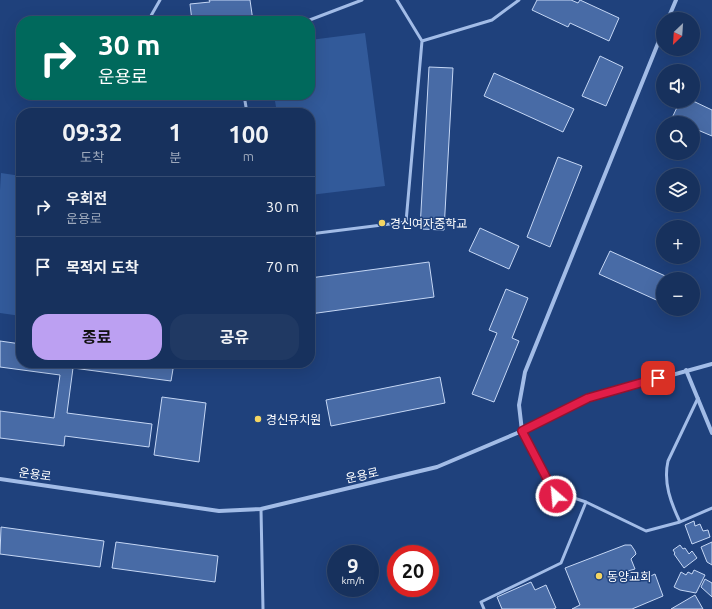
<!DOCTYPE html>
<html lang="ko">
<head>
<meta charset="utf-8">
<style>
  body { margin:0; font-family:Ubuntu,"Noto Sans KR",sans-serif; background:#203963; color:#f1f3f6; height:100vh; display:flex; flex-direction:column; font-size:15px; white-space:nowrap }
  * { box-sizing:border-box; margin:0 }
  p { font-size:13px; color:#9ea9bc }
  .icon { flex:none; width:22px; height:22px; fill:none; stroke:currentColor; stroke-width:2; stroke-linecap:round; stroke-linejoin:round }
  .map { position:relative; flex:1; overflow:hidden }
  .details { position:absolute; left:16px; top:108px; width:299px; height:260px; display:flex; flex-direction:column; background:#17315d; border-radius:16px; box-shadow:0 4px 16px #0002,0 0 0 1px #364c72 }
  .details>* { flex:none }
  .top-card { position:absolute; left:16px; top:16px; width:299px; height:84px; border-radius:16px; box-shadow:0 4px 16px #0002,0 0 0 1px #364c72; background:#00695c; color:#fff; overflow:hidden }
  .needle { width:26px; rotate:205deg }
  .buttons { position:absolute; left:656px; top:12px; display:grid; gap:8px }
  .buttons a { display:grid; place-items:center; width:44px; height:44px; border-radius:50%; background:#17315d; box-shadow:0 4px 16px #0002,0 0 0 1px #364c72; font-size:20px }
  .speed { position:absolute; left:327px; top:545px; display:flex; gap:8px; font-size:20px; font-weight:700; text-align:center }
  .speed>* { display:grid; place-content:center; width:52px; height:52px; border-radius:50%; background:#17315d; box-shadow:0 4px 16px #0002,0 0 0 1px #364c72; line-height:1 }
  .speed small { font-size:10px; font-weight:400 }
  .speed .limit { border:6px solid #d22; background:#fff; color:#111 }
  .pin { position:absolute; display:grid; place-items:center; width:34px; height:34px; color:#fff; margin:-17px; border-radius:8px; box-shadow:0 2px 6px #0006 }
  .me { position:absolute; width:44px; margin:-22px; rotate:333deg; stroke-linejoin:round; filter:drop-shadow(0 0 3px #0008) }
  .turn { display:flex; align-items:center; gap:14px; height:84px; padding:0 16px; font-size:18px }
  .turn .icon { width:52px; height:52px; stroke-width:2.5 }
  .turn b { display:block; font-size:28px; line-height:34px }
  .eta { display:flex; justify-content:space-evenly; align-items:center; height:68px; text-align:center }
  .eta b { font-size:24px; font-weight:700; line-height:28px }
  .primary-button { display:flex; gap:8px; margin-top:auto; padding:8px 16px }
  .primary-button a { flex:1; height:46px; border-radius:16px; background:#bca0f2; color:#111; font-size:16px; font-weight:700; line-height:46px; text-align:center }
  .primary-button a+a { background:#203963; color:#f1f3f6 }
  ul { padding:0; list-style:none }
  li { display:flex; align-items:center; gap:12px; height:60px; padding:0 16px; border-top:1px solid #364c72 }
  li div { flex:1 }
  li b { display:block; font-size:15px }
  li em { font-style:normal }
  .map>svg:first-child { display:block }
</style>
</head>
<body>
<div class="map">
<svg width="712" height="609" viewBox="0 0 712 609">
  <rect width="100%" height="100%" fill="#1f417c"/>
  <path fill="#325a9a" d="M 365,33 L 385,186 L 310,195 L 310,113 L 277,113 L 274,95 L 310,95 L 310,40 Z
    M 1,173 L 21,176 L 21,316 L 0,313 L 0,190 Z"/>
  <path fill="#486ba6" stroke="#c5d7f5" d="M 209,0 L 250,0 L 253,21 L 192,21 L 190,4 L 210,2 Z
    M 537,0 L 571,0 L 578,3 L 580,0 L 619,18 L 609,41 L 570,23 L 568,27 L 532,10 Z
    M 600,56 L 623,67 L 606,106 L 582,96 Z
    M 429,67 L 453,68 L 444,230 L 420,229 Z
    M 494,73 L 574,109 L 563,132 L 484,96 Z
    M 680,101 L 693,101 L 712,110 L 712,136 L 693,128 L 693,123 L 683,123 L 672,118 Z
    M 558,157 L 582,166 L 550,247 L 527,237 Z
    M 480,228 L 519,246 L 509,269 L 469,251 Z
    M 610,251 L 672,279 L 663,279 L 663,303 L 599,274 Z
    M 429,262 L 434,297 L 310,314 L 310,278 Z
    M 506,289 L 528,298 L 512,338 L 519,341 L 494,402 L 472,394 L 497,333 L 489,330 Z
    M 0,341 L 21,344 L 21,363 L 174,363 L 171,381 L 73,368 L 67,413 L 152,424 L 149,447 L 65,436 L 64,446 L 0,438 L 0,411 L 54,418 L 60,375 L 0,367 Z
    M 440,377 L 445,403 L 331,426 L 326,400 Z
    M 162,397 L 206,403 L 199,462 L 154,455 Z
    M 694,521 L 695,526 L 700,524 L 703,531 L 708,530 L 710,537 L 692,544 L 685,525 Z
    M 1,527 L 104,541 L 100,567 L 0,554 Z
    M 116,542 L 218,556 L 215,582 L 112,568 Z
    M 712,542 L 712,565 L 707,562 L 701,547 Z
    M 625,545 L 631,545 L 635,551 L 636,554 L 631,559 L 635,569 L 628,571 L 632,581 L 643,577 L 644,579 L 655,574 L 663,596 L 632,609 L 572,609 L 580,605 L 565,568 Z
    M 680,545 L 683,549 L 685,548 L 689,554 L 692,551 L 697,558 L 684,568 L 674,554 L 675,553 L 673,550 Z
    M 694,570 L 705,575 L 696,593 L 680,590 L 674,587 L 681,572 L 686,575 L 688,572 L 692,574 Z
    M 705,579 L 712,583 L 712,597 L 701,587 Z
    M 531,582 L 535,590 L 546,585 L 556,608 L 553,609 L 502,609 L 497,597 Z
    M 695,595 L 703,609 L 671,609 Z"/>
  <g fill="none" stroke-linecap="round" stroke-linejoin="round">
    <path stroke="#a2bce7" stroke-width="3" d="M 148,21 L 160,0
      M 307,21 L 362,0
      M 422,41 L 492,20 L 519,0
      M 244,95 L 247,113
      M 310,234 L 406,222 L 422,41 L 397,0
      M 522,431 L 556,496 L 562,494 L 586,502 L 646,531 L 680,522 L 712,508
      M 261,509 L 263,609
      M 680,522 C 671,503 663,483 668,461 L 698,398
      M 484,609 L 481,602 L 561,563 L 586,502"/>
    <path stroke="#a2bce7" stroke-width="4" d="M 668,19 L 676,0
      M 686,370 L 712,433
      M 522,431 L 519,405 L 525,372 L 663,31
      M 0,479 L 219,511 L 261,509 L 437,467 L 522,431 L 589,398 L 712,364"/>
  </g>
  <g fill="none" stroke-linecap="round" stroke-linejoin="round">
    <defs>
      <path id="route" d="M 556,496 L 522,431 L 588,398 L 658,378"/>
    </defs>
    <use href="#route" stroke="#92132f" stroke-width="10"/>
    <use href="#route" stroke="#e11d48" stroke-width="7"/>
  </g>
  <g fill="#f4d562" stroke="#1f417c" stroke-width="1.5">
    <circle cx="382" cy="223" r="4"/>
    <circle cx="258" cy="419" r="4"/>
    <circle cx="599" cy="576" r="4"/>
  </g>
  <g text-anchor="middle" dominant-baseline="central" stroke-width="3" stroke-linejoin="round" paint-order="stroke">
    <g font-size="12" fill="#fff" stroke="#1f417c" text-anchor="start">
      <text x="390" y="223">경신여자중학교</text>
      <text x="266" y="419">경신유치원</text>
      <text x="607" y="576">동양교회</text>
    </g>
    <g font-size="12" fill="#fff" stroke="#1f417c">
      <text transform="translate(35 474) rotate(8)">운용로</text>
      <text transform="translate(362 475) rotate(-13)">운용로</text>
    </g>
  </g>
</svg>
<div class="buttons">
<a><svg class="needle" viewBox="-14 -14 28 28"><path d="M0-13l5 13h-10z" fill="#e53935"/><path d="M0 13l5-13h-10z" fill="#9ea9bc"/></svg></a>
<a><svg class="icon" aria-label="sound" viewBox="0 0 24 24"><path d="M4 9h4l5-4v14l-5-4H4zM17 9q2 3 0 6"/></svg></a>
<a><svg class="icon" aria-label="search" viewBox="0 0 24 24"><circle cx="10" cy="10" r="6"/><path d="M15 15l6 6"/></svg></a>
<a><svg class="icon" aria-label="layers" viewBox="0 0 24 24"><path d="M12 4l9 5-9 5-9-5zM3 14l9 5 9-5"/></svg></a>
<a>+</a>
<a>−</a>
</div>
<div class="speed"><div>9<small>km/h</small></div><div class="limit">20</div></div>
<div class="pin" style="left:658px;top:378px;background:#d93025"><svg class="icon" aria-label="arrive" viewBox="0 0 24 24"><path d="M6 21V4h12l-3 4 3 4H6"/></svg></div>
<svg class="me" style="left:556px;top:496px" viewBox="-20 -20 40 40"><circle r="17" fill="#e11d48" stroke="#fff" stroke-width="3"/><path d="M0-11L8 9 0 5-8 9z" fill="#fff"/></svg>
<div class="top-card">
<div class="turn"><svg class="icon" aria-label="right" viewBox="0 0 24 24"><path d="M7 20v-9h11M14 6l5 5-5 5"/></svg><div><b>30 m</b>운용로</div></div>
</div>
<section class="details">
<div class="eta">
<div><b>09:32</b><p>도착</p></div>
<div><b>1</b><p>분</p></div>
<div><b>100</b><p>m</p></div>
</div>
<ul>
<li><svg class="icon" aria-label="right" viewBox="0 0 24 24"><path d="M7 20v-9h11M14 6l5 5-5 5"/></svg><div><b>우회전</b><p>운용로</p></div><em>30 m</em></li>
<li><svg class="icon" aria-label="arrive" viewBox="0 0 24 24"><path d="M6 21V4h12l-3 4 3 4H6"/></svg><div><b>목적지 도착</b></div><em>70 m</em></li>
</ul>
<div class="primary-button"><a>종료</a><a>공유</a></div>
</section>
</div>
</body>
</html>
